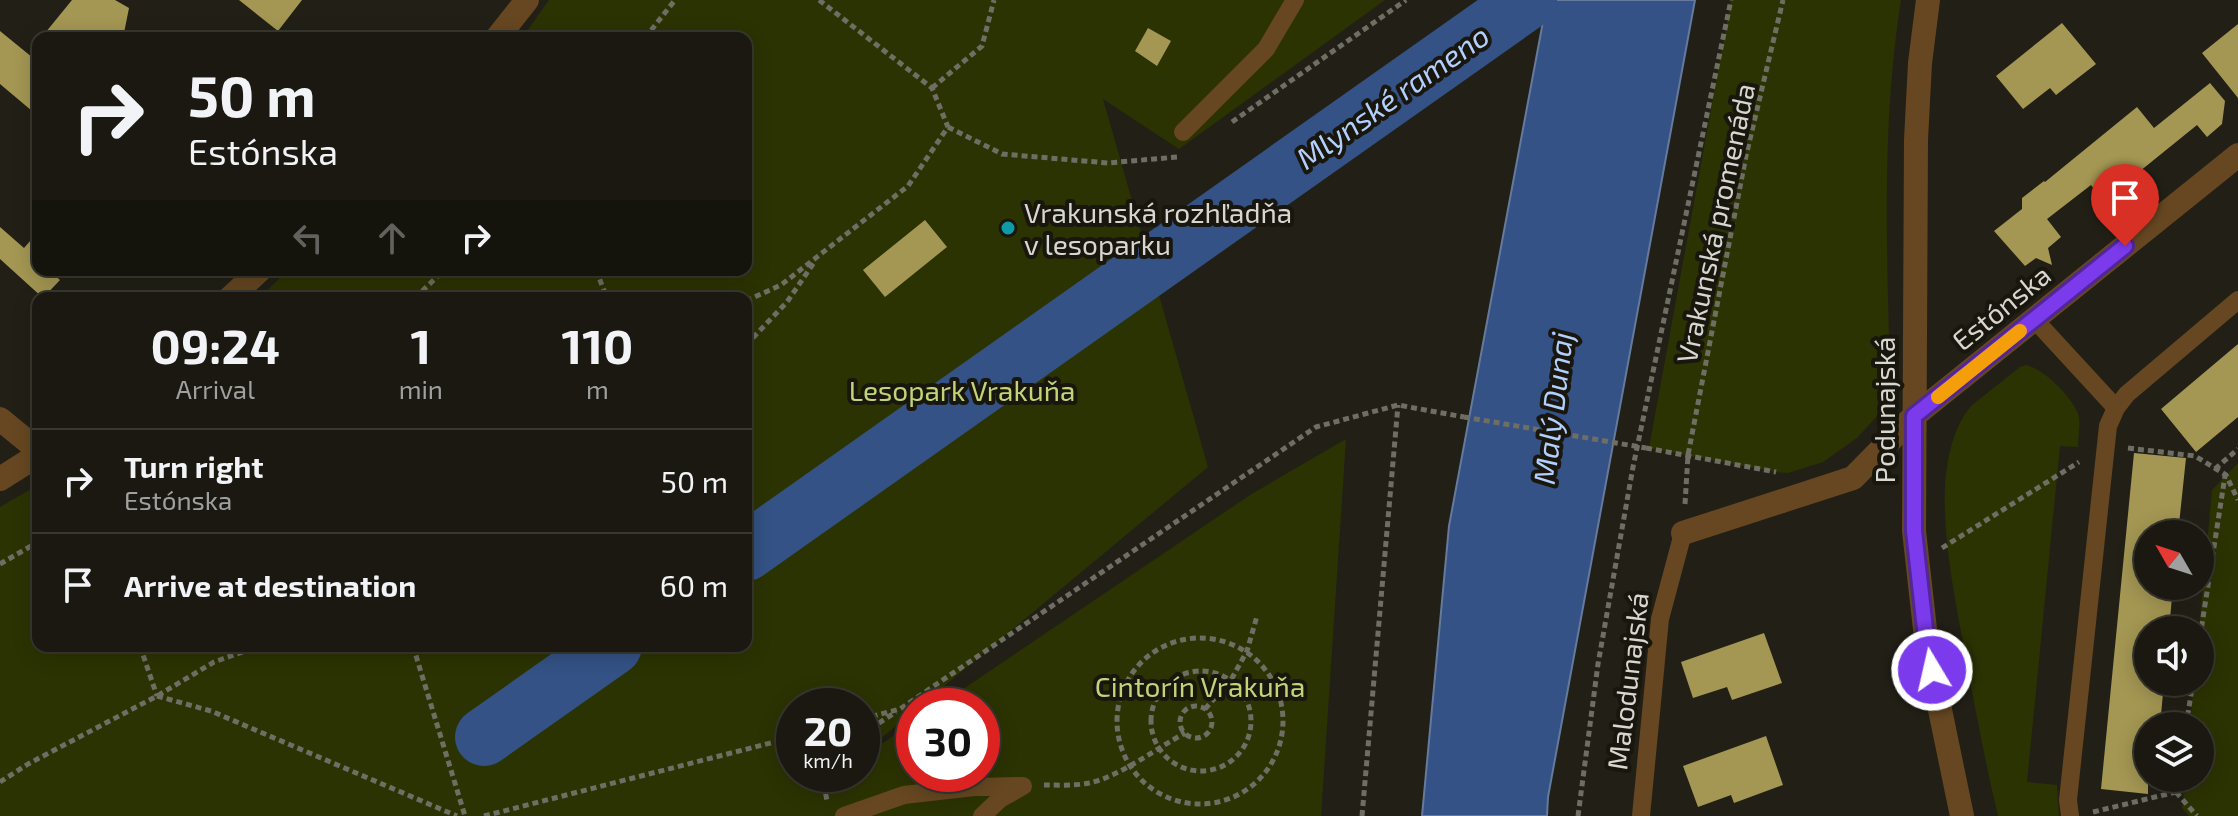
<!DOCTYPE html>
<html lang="en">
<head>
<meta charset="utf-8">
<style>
  body { margin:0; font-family:"Exo 2",sans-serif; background:#232119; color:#f1f3f6; height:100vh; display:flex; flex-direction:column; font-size:30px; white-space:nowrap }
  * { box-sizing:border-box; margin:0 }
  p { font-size:26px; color:#9fa09f }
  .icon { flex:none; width:44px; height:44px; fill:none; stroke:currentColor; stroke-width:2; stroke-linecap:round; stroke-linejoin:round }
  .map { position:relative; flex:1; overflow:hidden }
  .details { position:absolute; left:32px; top:292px; width:720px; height:360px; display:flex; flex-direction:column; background:#1a1810; border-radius:16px; box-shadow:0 4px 20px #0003,0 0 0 2px #383730 }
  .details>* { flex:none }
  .top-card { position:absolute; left:32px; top:32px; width:720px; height:244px; border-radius:16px; box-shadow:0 4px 20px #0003,0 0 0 2px #383730; background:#1a1810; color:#f1f3f6; overflow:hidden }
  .needle { width:52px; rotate:309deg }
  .tools { position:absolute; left:2134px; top:520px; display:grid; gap:16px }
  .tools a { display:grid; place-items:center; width:80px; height:80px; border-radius:50%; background:#1a1810; box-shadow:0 4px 20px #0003,0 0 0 2px #383730; font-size:40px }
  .speed { position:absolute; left:776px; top:688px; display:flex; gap:16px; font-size:40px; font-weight:700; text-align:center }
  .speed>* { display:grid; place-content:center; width:104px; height:104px; border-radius:50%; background:#1a1810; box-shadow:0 4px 20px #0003,0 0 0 2px #383730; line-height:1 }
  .speed small { font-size:20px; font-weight:400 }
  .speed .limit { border:12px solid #d22; background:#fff; color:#111 }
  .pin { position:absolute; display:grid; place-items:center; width:68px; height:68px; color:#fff; margin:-82px -34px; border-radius:50% 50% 50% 0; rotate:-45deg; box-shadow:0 0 8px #0007 }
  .pin .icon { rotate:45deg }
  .me { position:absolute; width:88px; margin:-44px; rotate:351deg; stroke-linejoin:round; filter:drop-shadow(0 0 6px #0008) }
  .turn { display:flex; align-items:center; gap:28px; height:168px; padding:0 24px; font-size:36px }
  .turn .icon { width:104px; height:104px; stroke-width:2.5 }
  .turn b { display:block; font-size:56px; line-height:68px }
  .lanes { display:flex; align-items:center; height:76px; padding:0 24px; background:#0003; justify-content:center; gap:40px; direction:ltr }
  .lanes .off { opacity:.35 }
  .eta { display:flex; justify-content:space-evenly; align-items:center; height:136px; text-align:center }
  .eta b { font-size:48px; font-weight:700; line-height:56px }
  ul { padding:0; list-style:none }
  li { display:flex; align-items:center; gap:24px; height:104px; padding:0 24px; border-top:2px solid #383730 }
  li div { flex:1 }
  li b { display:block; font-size:30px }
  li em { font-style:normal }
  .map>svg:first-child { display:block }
</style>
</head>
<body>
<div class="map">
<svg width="2238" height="816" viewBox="0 0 2238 816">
  <rect width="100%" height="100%" fill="#222016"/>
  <path fill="#2c3302" d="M 549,0 L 1385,0 L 1179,149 L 1103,99 L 1208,467 L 920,706 L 914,706 L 914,711 L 862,754 L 862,706 L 794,706 L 794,774 L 862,774 L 862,757 L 914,722 L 914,774 L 982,774 L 982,706 L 938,706 L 1250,495 L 1346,439 L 1321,816 L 0,816 L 0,507 L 38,485 L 38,646 L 746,646 L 746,298 L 259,298 L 288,270 L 746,270 L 746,38 L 522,38 Z
    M 1731,0 L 1901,0 C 1881,125 1887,252 1890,378 L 1887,405 L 1857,438 L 1823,462 L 1788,473 L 1775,472 L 1649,448 Z
    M 2026,365 C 2044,369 2072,397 2078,414 C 2081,423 2078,437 2078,447 L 2060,446 L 2027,782 L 2057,785 L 2059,816 L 1998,816 C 1984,757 1973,697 1962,637 C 1953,589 1943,536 1945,486 C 1947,458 1953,428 1971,406 L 2020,367 Z
    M 2238,463 L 2238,816 L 2189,816 L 2182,808 L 2185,778 L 2200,778 L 2200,726 L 2190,726 L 2194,682 L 2200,682 L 2199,630 L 2212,490 Z"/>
  <path fill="#345285" stroke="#657a9c" stroke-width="2" d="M 1547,0 L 1695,0 L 1548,797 L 1547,816 L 1422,816 L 1449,526 Z"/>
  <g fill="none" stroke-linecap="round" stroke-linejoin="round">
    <path stroke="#345285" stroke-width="58" d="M 746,552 L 1528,0
      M 484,737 L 613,646"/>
  </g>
  <path fill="#a49753" d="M 72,0 L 115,0 L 129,8 L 124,33 L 108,38 L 41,38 Z
    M 239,0 L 302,0 L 278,31 Z
    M 2062,23 L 2096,64 L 2056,95 L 2050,88 L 2023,109 L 1996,76 Z
    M 2238,24 L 2238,98 L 2202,53 Z
    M 1148,28 L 1171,41 L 1157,66 L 1135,51 Z
    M 0,31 L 38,62 L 38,116 L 0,84 Z
    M 2210,83 L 2225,101 L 2222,124 L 2207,137 L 2197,125 L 2129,180 L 2123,172 L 2098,194 L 2091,185 L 2047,219 L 2061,237 L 2048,248 L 2052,265 L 2036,258 L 2025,266 L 1994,231 L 2022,209 L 2022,198 L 2044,181 L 2045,182 L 2137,107 L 2154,128 Z
    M 925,220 L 947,247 L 885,297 L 863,270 Z
    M 0,227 L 24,248 L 38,232 L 38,270 L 49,270 L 60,280 L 43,298 L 0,259 Z
    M 2238,344 L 2238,417 L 2196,452 L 2161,409 Z
    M 2134,453 L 2186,458 L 2178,534 L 2148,534 L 2148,586 L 2173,586 L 2169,630 L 2148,630 L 2148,682 L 2164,682 L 2160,726 L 2148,726 L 2148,794 L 2101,789 Z
    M 1764,633 L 1782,683 L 1732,700 L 1727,687 L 1693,698 L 1681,662 Z
    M 1766,736 L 1783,785 L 1734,803 L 1731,795 L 1698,807 L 1683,766 Z"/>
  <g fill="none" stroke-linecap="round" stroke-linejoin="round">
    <path stroke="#6f6e65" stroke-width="5" stroke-dasharray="6 4" stroke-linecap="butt" d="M 645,38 L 675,0
      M 932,88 L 982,46 L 994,0
      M 1232,122 L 1406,0
      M 948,127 L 1002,154 L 1108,163 L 1177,157
      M 596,270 L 607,298
      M 415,298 L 444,270
      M 746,301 L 781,285 L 908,186 L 948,127 L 932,88 L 819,0
      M 746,345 L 787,302 L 815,261
      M 1646,448 L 1776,472
      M 2128,448 L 2195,456 L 2226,475 L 2238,500
      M 2215,469 L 2238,449
      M 1685,504 L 1688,455 L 1746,156 L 1783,0
      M 1942,548 L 2079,462
      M 0,564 L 38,542
      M 2200,637 L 2225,476
      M1117 721a83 83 0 1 1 166 0a83 83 0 1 1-166 0Z
      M 140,646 L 157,696
      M 413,646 L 465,816
      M1151 721a50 50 0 1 1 100 0a50 50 0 1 1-100 0Z
      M 157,696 L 211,711 L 457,816
      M1180 722a16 16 0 1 1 32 0a16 16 0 1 1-32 0Z
      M 1205,709 L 1231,680 L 1247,651 L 1257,616
      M 862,719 L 900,709 L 1316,427 L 1398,405 L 1464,417
      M 2186,726 L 2193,682
      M 862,734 L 896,712
      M 822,774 L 827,801
      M 0,782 L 28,764 L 157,696 L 214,662 L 259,646
      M 1044,785 C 1058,785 1075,786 1089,783 C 1119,777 1157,748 1185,733
      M 2176,792 L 2197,816
      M 2093,812 L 2176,792 L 2178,778
      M 484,816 L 794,737
      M 1362,816 L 1398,405
      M 1578,816 L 1598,664 L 1633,467 L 1731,0"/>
    <path stroke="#664721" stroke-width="18" d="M 1183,132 L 1266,49 L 1295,0
      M 2034,319 L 2116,408
      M 844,816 L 904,795 L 974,787 L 1023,786 L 1000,799 L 982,816
      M 1641,816 L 1660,619 L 1683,533
      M 2070,816 L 2068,800 L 2108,426 L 2116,408 L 2127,394 L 2238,300"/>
    <path stroke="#664721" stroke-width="24" d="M 1928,0 L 1920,63 L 1916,140 L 1914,531 L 1927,647 L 1962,816
      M 497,38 L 527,0
      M 230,298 L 260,270
      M 0,419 L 38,450
      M 0,479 L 38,455
      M 1683,533 L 1853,478 L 1914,416 L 2238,155"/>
    <path stroke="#6f6e65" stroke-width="5" stroke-dasharray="6 4" stroke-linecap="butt" d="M 1464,417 L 1646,448"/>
  </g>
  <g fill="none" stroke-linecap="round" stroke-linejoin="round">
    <defs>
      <path id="route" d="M 1932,670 L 1927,647 L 1914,531 L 1914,416 L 2125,246"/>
    </defs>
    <use href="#route" stroke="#51269a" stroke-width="20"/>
    <use href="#route" stroke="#7c3aed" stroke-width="14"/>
    <path stroke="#f59e0b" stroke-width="14" d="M 1938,397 L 2020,331"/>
  </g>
  <circle fill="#0f9aa8" stroke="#19170d" stroke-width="3" cx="1008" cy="228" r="8"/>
  <g text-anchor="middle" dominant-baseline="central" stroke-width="8" stroke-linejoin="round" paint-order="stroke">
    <g font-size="28" fill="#d7d6d0" stroke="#19170d" text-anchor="start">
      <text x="1024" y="212">Vrakunská rozhľadňa<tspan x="1024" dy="32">v lesoparku</tspan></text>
    </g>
    <g font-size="28" fill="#d7d6d0" stroke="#19170d">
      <text transform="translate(1715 223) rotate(-78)">Vrakunská promenáda</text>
      <text transform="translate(2001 307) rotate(-39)">Estónska</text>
      <text transform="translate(1884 410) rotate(-90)">Podunajská</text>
      <text transform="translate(1627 681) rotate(-83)">Malodunajská</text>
    </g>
    <g font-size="28" fill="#c1d477" stroke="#19170d">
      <text x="962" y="390">Lesopark Vrakuňa</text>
      <text x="1200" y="686">Cintorín Vrakuňa</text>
    </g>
    <g font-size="30" font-style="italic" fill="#b2cffe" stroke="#19170d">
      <text transform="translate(1392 96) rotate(-35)">Mlynské rameno</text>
      <text transform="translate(1552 408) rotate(-83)">Malý Dunaj</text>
    </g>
  </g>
</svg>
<div class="tools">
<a><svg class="needle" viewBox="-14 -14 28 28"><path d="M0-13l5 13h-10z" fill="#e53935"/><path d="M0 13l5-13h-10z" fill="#9fa09f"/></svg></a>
<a><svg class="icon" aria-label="sound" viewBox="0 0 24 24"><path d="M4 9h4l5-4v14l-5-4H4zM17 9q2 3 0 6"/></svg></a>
<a><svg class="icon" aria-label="layers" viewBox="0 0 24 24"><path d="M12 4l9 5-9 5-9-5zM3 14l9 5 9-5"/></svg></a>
</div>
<div class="speed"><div>20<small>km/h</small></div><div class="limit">30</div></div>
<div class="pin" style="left:2125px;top:246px;background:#d93025"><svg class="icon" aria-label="arrive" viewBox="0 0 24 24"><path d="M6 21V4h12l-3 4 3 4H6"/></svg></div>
<svg class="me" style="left:1932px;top:670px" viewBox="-20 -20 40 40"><circle r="17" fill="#7c3aed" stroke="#fff" stroke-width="3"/><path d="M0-11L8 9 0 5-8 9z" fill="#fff"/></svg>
<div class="top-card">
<div class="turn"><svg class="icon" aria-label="right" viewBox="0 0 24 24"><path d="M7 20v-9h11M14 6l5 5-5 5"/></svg><div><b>50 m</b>Estónska</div></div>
<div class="lanes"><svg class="icon off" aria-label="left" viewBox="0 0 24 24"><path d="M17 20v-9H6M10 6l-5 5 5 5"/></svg><svg class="icon off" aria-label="ahead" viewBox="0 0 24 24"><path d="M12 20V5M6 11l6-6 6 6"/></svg><svg class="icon" aria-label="right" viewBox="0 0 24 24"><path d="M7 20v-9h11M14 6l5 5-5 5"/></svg></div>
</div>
<section class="details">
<div class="eta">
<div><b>09:24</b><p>Arrival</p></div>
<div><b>1</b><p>min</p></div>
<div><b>110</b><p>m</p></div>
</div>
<ul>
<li><svg class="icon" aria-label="right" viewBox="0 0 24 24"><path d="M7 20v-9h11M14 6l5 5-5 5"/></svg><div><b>Turn right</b><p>Estónska</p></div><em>50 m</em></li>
<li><svg class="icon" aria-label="arrive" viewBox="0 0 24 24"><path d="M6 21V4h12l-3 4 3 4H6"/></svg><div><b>Arrive at destination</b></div><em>60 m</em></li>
</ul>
</section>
</div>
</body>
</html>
